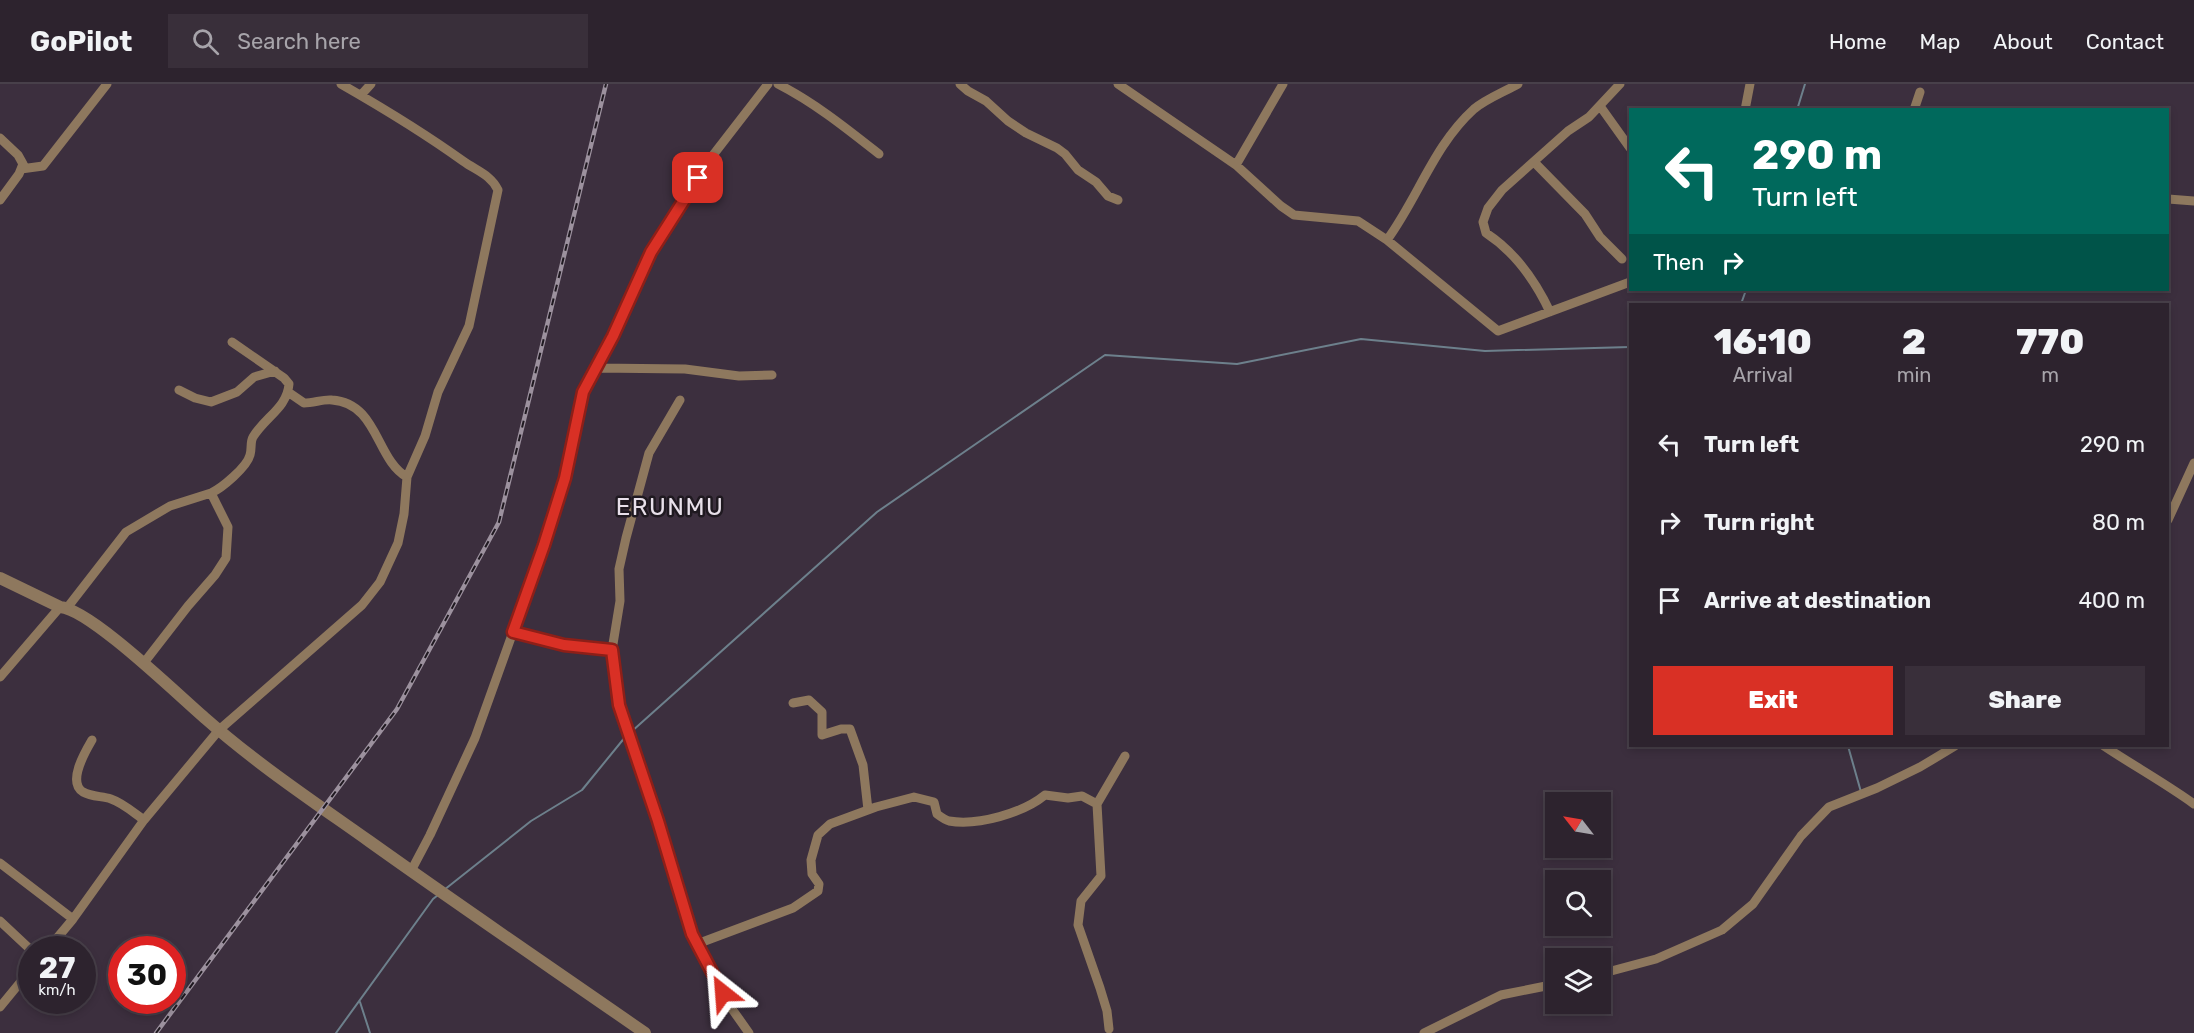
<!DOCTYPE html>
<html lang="en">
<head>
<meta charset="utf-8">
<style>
  body { margin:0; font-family:Rubik,sans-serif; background:#392f3a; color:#f1f3f6; height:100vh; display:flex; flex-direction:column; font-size:22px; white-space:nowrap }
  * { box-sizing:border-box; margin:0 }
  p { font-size:20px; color:#a7a4aa }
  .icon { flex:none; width:33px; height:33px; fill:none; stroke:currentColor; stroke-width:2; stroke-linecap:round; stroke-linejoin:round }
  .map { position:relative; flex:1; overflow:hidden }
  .details { position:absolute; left:1629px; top:219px; width:540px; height:444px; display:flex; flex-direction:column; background:#2d232e; border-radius:0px; box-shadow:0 3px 9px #0003,0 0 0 2px #48404a }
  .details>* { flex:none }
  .guide { position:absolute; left:1629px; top:24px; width:540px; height:183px; border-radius:0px; box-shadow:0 3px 9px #0003,0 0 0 2px #48404a; background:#00695c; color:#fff; overflow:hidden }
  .needle { width:39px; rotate:301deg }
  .fabs { position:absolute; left:1545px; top:708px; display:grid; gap:12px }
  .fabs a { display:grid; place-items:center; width:66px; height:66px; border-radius:0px; background:#2d232e; box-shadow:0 3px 9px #0003,0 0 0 2px #48404a; font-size:30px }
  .speed { position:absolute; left:18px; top:852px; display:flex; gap:12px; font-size:30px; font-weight:700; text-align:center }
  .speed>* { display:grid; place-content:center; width:78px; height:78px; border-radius:50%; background:#2d232e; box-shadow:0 3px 9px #0003,0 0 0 2px #48404a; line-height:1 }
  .speed small { font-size:15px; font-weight:400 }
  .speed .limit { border:9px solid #d22; background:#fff; color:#111 }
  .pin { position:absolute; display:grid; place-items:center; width:51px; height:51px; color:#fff; margin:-26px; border-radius:12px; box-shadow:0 3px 9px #0006 }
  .me { position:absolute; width:66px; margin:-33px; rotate:332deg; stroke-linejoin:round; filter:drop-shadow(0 0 4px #0008) }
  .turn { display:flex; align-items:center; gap:21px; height:126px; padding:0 24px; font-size:27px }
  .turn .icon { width:78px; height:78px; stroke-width:2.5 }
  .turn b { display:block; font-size:42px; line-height:51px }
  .then { display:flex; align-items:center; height:57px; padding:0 24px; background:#0003; gap:12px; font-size:22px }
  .eta { display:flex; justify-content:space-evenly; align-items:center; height:102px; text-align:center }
  .eta b { font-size:36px; font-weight:800; line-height:42px }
  .primary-button { display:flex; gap:12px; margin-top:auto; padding:12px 24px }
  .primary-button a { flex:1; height:69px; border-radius:0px; background:#d93025; color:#fff; font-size:24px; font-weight:800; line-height:69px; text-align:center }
  .primary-button a+a { background:#392f3a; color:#f1f3f6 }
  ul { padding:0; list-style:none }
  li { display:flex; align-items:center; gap:18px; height:78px; padding:0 24px }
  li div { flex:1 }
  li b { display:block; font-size:22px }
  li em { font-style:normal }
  header { display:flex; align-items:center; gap:36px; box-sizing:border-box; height:84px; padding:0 30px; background:#2d232e; border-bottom:2px solid #48404a }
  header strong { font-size:28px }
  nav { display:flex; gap:33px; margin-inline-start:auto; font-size:21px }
  .search { width:420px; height:54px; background:#392f3a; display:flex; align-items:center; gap:15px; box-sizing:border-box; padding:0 21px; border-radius:0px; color:#a7a4aa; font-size:22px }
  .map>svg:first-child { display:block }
</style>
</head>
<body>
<header>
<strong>GoPilot</strong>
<div class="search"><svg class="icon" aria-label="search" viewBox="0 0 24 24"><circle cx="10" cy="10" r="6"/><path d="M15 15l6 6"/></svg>Search here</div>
<nav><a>Home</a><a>Map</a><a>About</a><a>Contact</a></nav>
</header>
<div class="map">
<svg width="2194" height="949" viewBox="0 0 2194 949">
  <rect width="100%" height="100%" fill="#3c2f3e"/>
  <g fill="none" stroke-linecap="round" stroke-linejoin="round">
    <path stroke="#6d808c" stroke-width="2" d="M 1797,26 L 1805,0
      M 1741,220 L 1746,206
      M 631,648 L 877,428 L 1105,271 L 1237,280 L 1361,255 L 1485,267 L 1630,263
      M 1848,662 L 1861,708
      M 444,806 L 531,737 L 582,706 L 626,652
      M 360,918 L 370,949
      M 336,949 L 433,815 L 438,811"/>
    <path stroke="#8e785e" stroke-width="9" d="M 778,0 C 815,19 846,44 879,70
      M 960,0 L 968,7 L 986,17 L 1008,37 L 1026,49 L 1057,64 L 1065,70 L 1078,86 L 1096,98 L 1108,112 L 1118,116
      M 1118,0 L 1236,81 L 1281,122 L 1294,131 L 1358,137 L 1387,156 L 1498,247 L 1630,198
      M 361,11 L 371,0
      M 1600,22 L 1630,64
      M 1745,26 L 1750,0
      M 1914,26 L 1920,8
      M 0,54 L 18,71 L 23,80 L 19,90 L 0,116
      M 1535,79 L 1585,130 L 1600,153 L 1622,175
      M 1236,81 L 1283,0
      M 21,85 L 43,82 L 107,0
      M 2168,115 L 2194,117
      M 1387,156 C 1418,114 1434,61 1474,25 C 1486,15 1504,8 1518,0
      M 1550,228 C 1535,196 1515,168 1486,149 L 1483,138 L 1488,124 L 1502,106 L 1568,47 L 1589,33 L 1620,0
      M 597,284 L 685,285 L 739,292 L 772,291
      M 179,306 L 195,314 L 211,318 L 237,308 L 254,293 L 275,287
      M 288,308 L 304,319 C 314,319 323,315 332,316 C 378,319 376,376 407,393
      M 680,316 L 649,369 L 626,454 L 619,485 L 620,517 L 612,566 L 619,621 L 658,737 L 692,850 L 732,925 L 749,949
      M 2168,436 L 2194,379
      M 67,524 L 126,448 L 170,422 L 211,409
      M 513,548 L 564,561 L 612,566
      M 143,580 L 188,522 L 215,491 L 226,474 L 228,443 L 211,409 C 222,404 247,383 250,371 C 252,365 250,358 253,353 C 265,333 287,324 289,300 L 284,294 L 232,258
      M 0,593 L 60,523
      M 793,619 L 809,616 L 822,628 L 822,651 L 841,645 L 850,645 L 863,681 L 868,726
      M 92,656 C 85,668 67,698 83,708 C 92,713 102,712 111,715 C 123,719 134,729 144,736
      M 2104,662 C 2134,682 2165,699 2194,720
      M 1097,720 L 1125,672
      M 0,779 L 73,835
      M 411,787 L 430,751 L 475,654 L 513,548 L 544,461 L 565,394 L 583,308 L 613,252 L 651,168 L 710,75 L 768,0
      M 0,837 L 32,867
      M 697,860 L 793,824 L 818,807 L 819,800 L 812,790 L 811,776 L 818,751 L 830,740 L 876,723 L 914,713 L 934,718 L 937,730 C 941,733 945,736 949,737 C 978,742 1023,729 1045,711 L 1068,714 L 1082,712 L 1097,720 L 1101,792 L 1081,817 L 1078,841 L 1100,904 L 1107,927 L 1109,945
      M 47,866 L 73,835 L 144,736 L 219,646 L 362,521 L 380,498 L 398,459 L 404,430 L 407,393 L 425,352 L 438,308 L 469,242 L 498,106 C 491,91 477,87 463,77 C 424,49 383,24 341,0
      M 1600,890 L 1656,875 L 1722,846 L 1753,820 L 1801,752 L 1829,723 L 1877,704 L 1920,683 L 1955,662
      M 0,923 L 32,884
      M 1424,949 L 1501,911 L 1556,900"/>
    <path stroke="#8e785e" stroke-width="12" d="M 0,494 L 60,523 C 90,525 179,612 206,635 C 257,680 314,718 369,757 C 460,822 553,885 645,949"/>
    <defs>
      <path id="rail" d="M 156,949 L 397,625 L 499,438 L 606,0"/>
    </defs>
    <use href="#rail" stroke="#9c919e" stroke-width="4.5"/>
    <use href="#rail" stroke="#1f1920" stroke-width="2" stroke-dasharray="7" stroke-linecap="butt"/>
  </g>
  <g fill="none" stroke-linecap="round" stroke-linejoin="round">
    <defs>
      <path id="route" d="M 698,94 L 651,168 L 613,252 L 583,308 L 565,394 L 544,461 L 513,548 L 564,561 L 612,566 L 619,621 L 658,737 L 692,850 L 723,909"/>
    </defs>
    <use href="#route" stroke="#8d1f18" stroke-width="15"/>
    <use href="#route" stroke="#d93025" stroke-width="10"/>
  </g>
  <g text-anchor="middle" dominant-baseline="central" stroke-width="5" stroke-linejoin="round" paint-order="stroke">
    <g font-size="24" letter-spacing="1.5" fill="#e8e0ea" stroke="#1f1920">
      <text x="670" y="423">ERUNMU</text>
    </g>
  </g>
</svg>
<div class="fabs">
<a><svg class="needle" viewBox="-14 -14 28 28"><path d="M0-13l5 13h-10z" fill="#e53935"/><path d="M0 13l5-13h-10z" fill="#a7a4aa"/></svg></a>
<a><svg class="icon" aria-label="search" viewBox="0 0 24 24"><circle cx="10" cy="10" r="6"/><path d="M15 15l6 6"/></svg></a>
<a><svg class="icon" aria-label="layers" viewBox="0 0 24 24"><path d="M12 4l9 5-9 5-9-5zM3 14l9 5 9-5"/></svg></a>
</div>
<div class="speed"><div>27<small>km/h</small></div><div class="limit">30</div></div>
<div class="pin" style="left:698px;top:94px;background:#d93025"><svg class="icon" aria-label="arrive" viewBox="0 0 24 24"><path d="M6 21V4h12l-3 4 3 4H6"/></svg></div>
<svg class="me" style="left:723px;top:909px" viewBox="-20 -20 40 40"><path d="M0-17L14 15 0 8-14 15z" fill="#d93025" stroke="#fff" stroke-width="4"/></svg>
<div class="guide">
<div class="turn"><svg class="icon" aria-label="left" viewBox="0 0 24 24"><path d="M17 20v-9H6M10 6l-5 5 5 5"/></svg><div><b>290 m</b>Turn left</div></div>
<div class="then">Then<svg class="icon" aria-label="right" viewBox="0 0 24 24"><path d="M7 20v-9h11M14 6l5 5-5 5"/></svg></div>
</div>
<section class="details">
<div class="eta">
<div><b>16:10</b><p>Arrival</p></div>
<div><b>2</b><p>min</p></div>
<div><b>770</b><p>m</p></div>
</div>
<ul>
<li><svg class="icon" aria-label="left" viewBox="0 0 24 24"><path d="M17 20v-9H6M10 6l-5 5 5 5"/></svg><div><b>Turn left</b></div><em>290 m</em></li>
<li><svg class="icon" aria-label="right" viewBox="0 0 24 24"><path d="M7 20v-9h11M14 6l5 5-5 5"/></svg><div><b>Turn right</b></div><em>80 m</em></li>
<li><svg class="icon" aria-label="arrive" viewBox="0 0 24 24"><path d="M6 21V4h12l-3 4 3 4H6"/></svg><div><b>Arrive at destination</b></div><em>400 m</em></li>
</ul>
<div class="primary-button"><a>Exit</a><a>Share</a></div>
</section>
</div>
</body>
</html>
